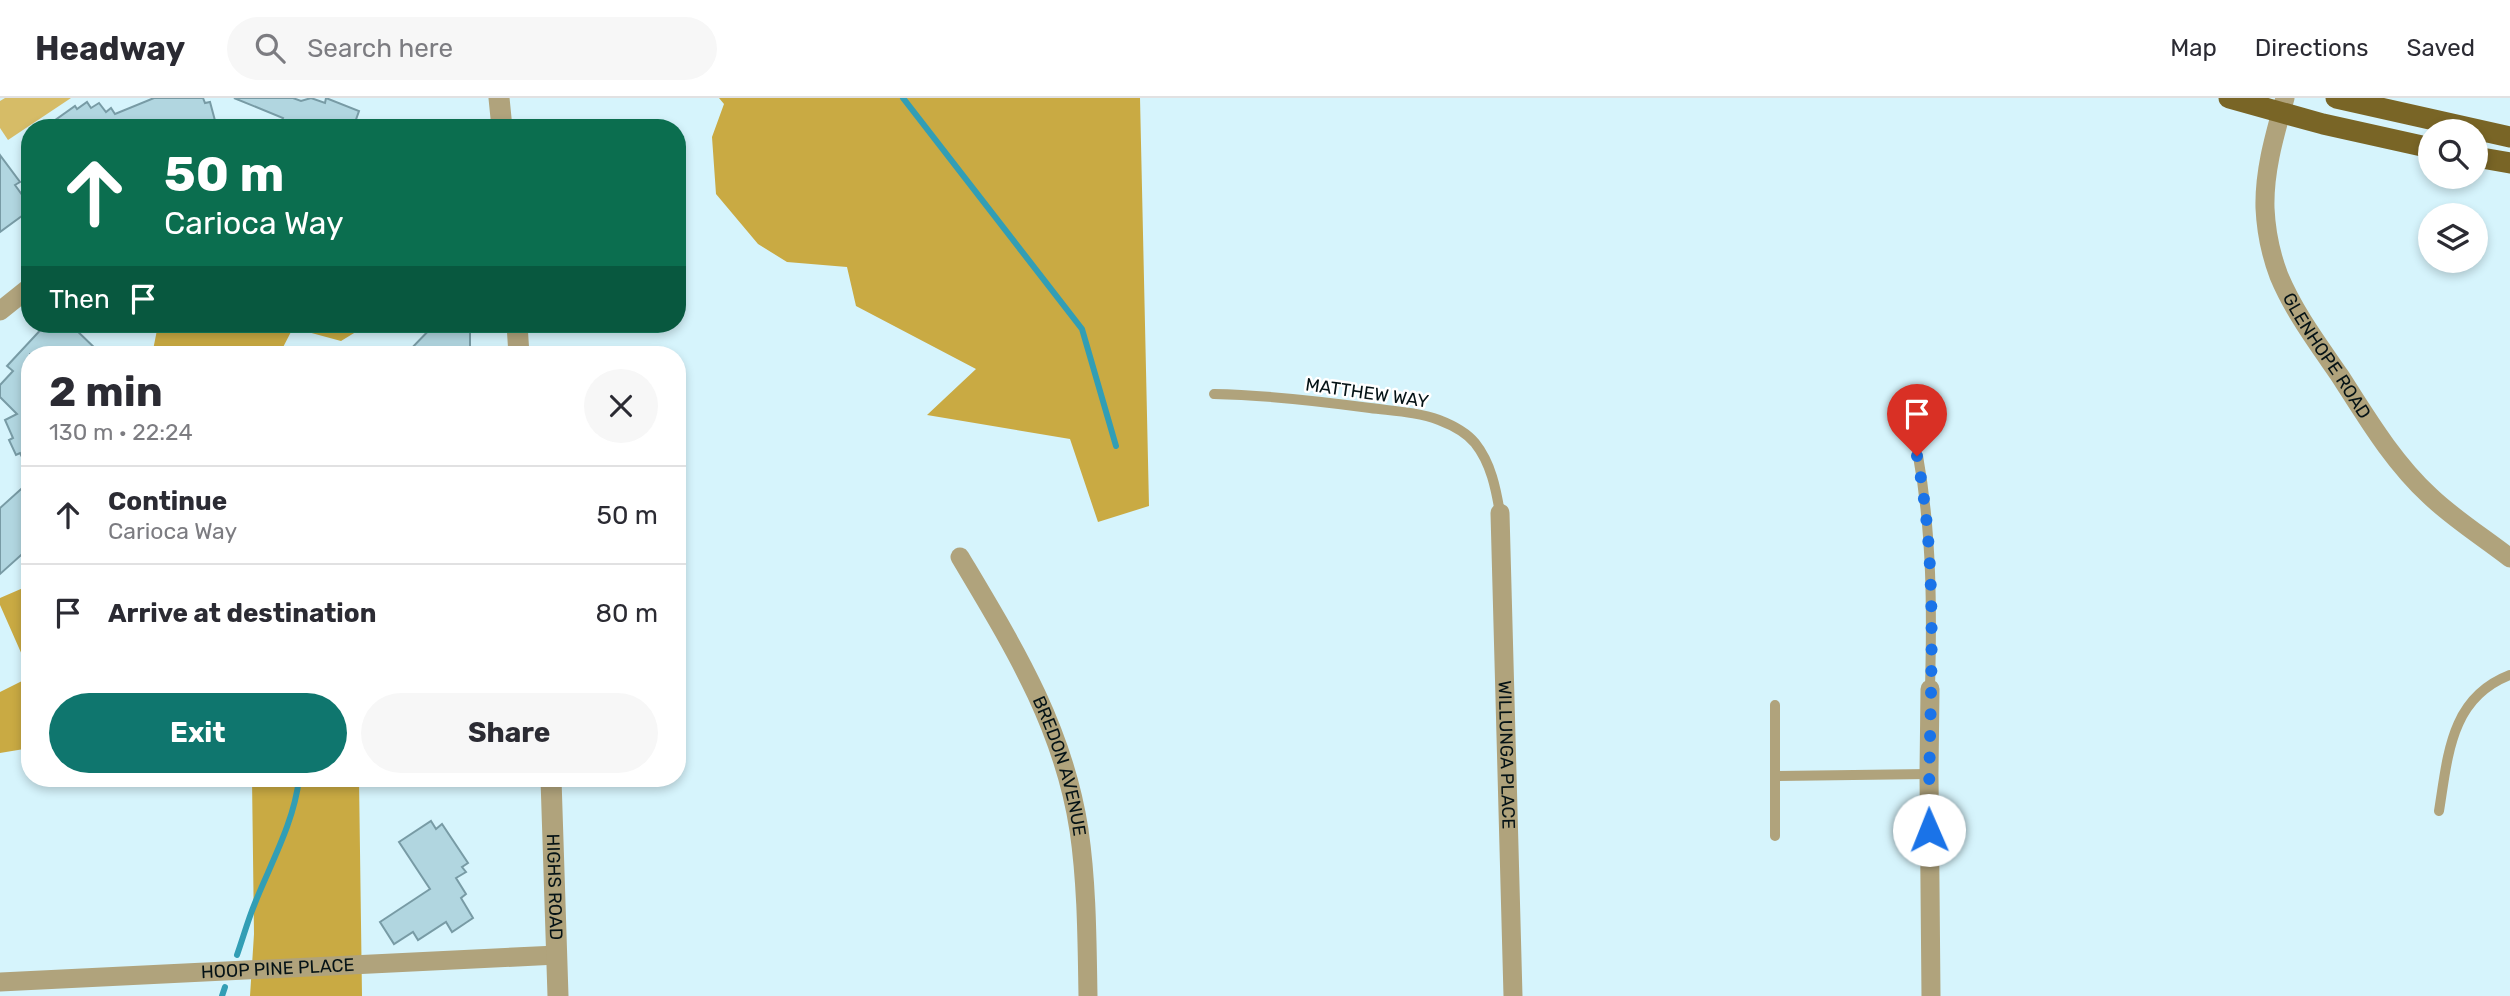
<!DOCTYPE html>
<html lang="en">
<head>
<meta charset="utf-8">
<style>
  body { margin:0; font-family:Rubik,sans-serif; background:#f7f7f7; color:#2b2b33; height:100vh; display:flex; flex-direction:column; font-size:26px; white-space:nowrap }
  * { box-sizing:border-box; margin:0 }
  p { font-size:23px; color:#7c7c81 }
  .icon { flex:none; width:38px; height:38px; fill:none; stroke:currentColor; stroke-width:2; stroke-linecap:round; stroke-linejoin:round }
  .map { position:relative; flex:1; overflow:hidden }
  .drawer { position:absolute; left:21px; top:248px; width:665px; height:441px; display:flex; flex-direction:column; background:#fff; border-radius:28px; box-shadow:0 4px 10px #0003 }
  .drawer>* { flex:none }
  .hud { position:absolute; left:21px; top:21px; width:665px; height:214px; border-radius:28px; box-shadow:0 4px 10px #0003; background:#0b6e4f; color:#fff; overflow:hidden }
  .tools { position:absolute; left:2418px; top:21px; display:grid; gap:14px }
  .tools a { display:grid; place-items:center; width:70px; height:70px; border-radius:50%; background:#fff; box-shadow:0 4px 10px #0003; font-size:35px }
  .pin { position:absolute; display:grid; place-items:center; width:60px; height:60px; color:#fff; margin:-72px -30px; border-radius:50% 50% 50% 0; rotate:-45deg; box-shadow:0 0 7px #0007 }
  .pin .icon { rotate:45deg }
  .me { position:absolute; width:77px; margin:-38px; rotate:359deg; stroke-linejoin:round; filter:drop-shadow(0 0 5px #0008) }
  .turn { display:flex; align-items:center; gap:24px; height:147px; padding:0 28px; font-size:32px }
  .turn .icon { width:91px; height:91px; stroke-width:2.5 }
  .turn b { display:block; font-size:49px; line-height:60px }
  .then { display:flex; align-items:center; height:66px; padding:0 28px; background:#0003; gap:14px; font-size:26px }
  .round { display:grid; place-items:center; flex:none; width:74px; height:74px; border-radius:37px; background:#f7f7f7 }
  .overview { display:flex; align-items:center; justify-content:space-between; height:119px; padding:0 28px }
  h1 { font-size:42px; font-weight:700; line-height:52px }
  .action { display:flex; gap:14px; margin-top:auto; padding:14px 28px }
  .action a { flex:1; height:80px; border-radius:42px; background:#0f766e; color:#fff; font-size:28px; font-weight:700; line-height:80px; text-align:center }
  .action a+a { background:#f7f7f7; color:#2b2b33 }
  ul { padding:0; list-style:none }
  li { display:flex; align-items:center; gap:21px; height:98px; padding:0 28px; border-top:2px solid #e1e1e2 }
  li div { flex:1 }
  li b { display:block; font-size:26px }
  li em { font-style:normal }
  header { display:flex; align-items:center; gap:42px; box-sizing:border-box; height:98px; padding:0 35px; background:#fff; border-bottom:2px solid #e1e1e2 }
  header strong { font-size:33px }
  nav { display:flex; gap:38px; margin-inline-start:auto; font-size:24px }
  .search { width:490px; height:63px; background:#f7f7f7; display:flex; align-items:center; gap:18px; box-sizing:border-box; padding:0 24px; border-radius:38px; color:#7c7c81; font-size:26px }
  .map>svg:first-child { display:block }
</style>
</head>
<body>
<header>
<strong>Headway</strong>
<div class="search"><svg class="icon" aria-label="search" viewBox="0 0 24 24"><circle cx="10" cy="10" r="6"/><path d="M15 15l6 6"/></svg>Search here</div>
<nav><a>Map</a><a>Directions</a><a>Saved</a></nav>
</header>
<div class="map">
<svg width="2510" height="898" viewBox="0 0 2510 898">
  <rect width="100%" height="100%" fill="#d6f4fc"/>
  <path fill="#d6bc67" d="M 5,0 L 71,0 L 8,42 L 0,30 L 0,3 Z"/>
  <path fill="#c9aa43" d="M 719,0 L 1140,0 L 1149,408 L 1098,424 L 1070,341 L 927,317 L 976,271 L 856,208 L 847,169 L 787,164 L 758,146 L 716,96 L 712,39 L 724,6 Z
    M 160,226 L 364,226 L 364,229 L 341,243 L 293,230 L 279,257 L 152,257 L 157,232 Z
    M 30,487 L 30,575 L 0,507 L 0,500 Z
    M 30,579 L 30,650 L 0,655 L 0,594 Z
    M 252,681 L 359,681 L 362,898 L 250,898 L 254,836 Z"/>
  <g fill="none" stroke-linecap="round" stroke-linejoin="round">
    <path stroke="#329eb5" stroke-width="6" d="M 903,0 L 1082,231 L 1116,348
      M 237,857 C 243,840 248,822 255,805 C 271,765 294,724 299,681
      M 222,898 L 225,889"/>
  </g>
  <path fill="#b1d6e0" stroke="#789ba5" stroke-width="2" d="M 154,0 L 203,0 L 205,5 L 210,4 L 217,30 L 44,30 L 75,8 L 77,11 L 87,4 L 91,10 L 99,5 L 106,14 L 111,10 L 115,16 Z
    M 234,0 L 293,0 L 301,3 L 311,0 L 325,5 L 326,0 L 359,13 L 353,30 L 295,30 L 281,25 L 283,20 Z
    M 0,57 L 20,84 L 15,87 L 30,108 L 30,112 L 0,134 Z
    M 46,226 L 70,226 L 102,257 L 30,256 L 30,375 L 20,355 L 16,357 L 9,342 L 13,340 L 5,322 L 17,316 L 0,299 L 0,287 L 13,273 L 7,268 Z
    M 435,226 L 470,226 L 470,251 L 463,257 L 405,257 Z
    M 30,383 L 30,449 L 0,476 L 0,410 Z
    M 431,723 L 436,731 L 442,726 L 468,765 L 462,769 L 466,774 L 456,780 L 466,796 L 461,800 L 473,820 L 452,834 L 446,824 L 418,842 L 413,834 L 394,846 L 380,824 L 430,791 L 399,744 Z"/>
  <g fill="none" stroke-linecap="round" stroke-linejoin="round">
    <path stroke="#b0a37c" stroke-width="10" d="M 1214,296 C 1267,297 1318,303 1370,310 C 1393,313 1418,314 1439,322 C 1452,327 1466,334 1475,345 C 1491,365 1496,391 1500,415
      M 1918,358 C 1932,435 1932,513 1930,591
      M 1775,678 L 1929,676
      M 2439,713 C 2448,658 2450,600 2510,577
      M 1775,738 L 1775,607"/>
    <g stroke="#b0a37c" stroke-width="19">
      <path id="s1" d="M 2285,0 C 2275,36 2264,72 2265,110 C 2266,133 2271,157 2279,178 C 2294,214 2318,246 2340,278 C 2367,320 2393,364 2430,398 C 2454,421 2483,439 2510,460"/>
      <path d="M 0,213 L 30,189"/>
      <path id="s2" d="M 1500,415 L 1513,898"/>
      <path id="s3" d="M 960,459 C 1013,548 1063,628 1079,732 C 1087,787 1087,843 1088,898"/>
      <path d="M 1930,591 L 1929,676 L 1931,898"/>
      <path id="s4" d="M 0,884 L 557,857"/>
    </g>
    <g stroke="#b0a37c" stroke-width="21">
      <path d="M 499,0 L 502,30"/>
      <path d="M 517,226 L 519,257"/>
      <path id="s5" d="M 551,681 L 558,898"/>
    </g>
    <path stroke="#796526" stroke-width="21" d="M 2229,0 L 2323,26 L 2431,50
      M 2336,0 L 2510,39
      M 2476,59 L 2510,65"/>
  </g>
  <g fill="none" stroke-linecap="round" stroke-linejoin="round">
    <path stroke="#1a73e8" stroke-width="12" stroke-dasharray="0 21.6" d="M 1917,358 C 1941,481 1928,607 1929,732"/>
  </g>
  <g text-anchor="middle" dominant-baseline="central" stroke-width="5" stroke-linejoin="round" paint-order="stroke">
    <g font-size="18" fill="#051316" stroke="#fff">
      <text stroke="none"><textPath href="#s1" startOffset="275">GLENHOPE ROAD</textPath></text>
      <text transform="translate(1367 295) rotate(8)">MATTHEW WAY</text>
      <text stroke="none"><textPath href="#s2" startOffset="242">WILLUNGA PLACE</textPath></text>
      <text stroke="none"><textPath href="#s3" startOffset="233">BREDON AVENUE</textPath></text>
      <text stroke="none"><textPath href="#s5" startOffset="108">HIGHS ROAD</textPath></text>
      <text stroke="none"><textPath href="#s4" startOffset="278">HOOP PINE PLACE</textPath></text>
    </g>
  </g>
</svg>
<div class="tools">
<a><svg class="icon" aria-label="search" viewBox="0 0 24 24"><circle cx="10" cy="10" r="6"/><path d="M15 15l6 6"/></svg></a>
<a><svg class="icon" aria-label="layers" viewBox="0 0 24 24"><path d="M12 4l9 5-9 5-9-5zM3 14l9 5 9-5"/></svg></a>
</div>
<div class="pin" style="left:1917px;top:358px;background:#d93025"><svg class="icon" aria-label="arrive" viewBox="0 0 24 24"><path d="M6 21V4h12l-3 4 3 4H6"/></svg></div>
<svg class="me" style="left:1929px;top:732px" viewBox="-20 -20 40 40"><circle r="19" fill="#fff"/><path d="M0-13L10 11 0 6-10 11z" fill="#1a73e8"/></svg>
<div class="hud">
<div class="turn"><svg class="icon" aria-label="ahead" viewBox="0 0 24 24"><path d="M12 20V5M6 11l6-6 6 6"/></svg><div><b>50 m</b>Carioca Way</div></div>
<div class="then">Then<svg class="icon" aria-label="arrive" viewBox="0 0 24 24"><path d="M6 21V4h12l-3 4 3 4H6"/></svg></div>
</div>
<section class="drawer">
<div class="overview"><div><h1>2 min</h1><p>130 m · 22:24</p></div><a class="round"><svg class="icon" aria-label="close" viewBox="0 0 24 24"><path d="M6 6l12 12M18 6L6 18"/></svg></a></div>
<ul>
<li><svg class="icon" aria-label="ahead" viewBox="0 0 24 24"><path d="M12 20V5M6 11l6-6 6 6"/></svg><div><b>Continue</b><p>Carioca Way</p></div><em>50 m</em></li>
<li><svg class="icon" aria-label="arrive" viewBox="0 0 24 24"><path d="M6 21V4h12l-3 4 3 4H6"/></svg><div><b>Arrive at destination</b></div><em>80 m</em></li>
</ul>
<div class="action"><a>Exit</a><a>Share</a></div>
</section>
</div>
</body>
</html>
